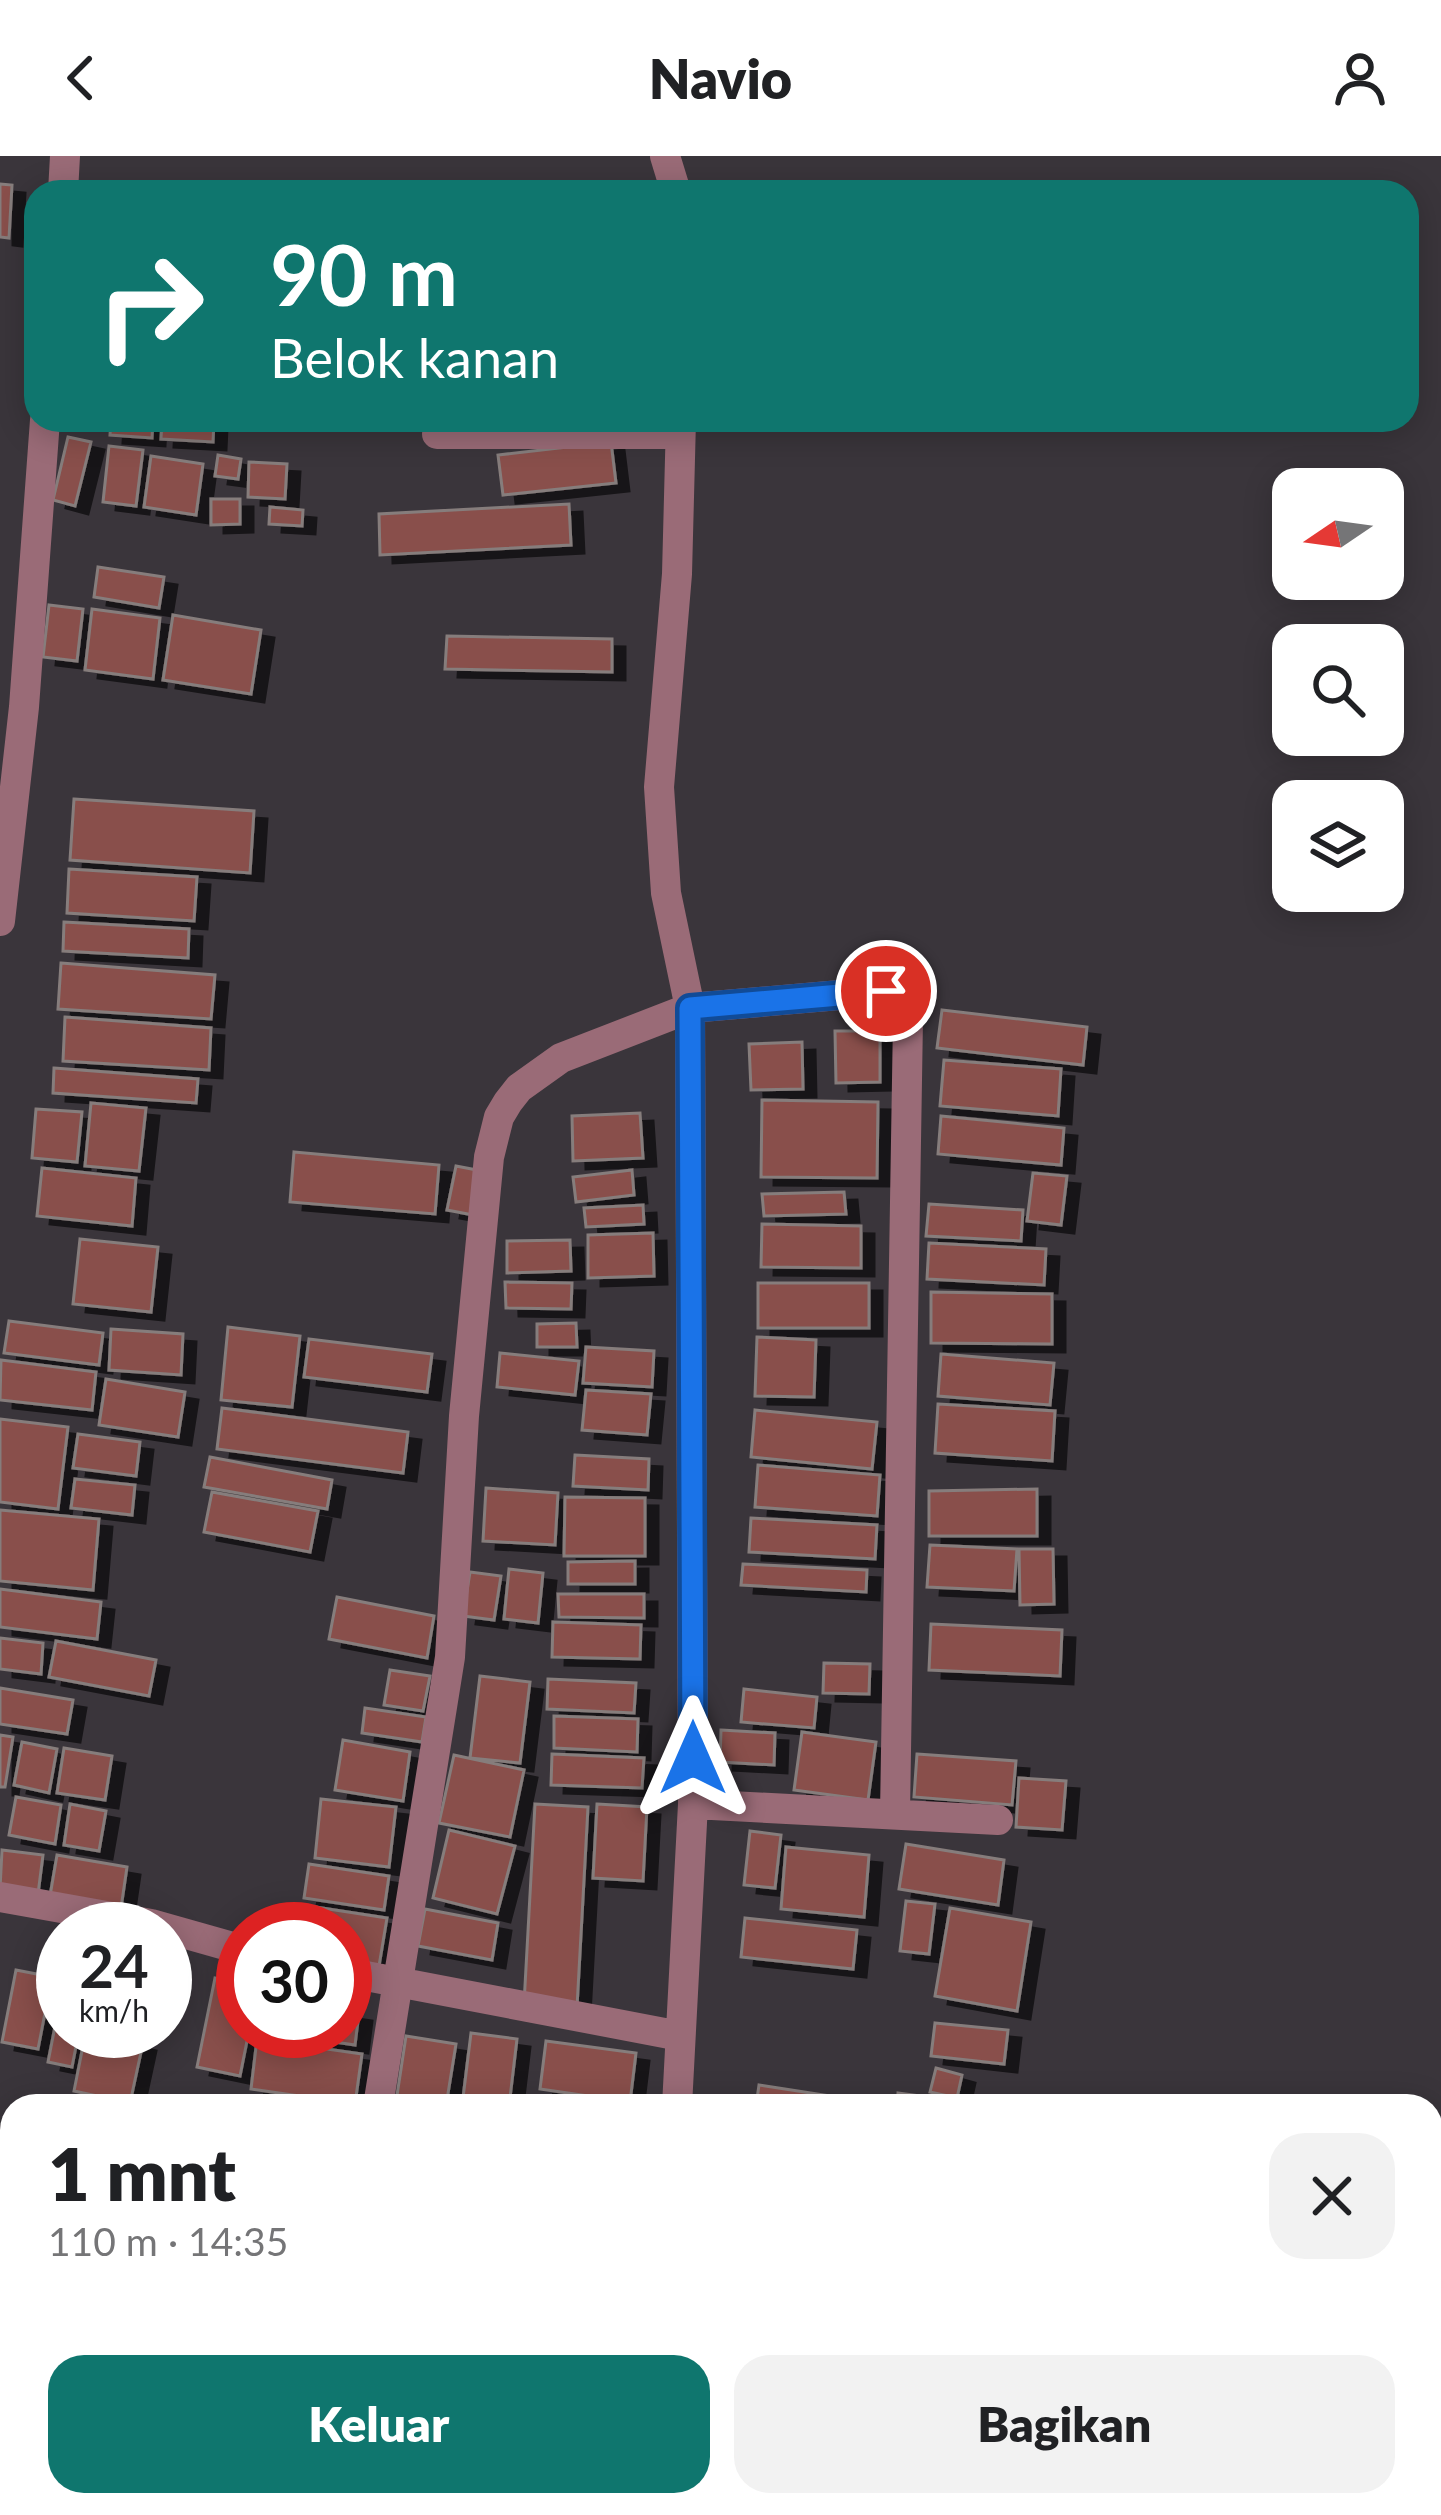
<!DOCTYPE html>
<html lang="id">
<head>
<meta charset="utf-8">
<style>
  body { margin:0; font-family:Lato,sans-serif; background:#f2f2f2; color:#202124; height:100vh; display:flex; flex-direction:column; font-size:45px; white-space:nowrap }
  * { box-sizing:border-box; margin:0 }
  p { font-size:39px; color:#757577 }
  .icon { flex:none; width:66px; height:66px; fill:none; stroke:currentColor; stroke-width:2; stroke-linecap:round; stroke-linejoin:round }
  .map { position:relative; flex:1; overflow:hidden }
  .sheet { position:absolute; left:0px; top:1938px; width:1443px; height:423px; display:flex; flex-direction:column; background:#fff; border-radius:36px 36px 0 0; box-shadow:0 6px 30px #0003 }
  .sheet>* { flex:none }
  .hud { position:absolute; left:24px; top:24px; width:1395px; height:252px; border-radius:36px; box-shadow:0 6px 30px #0003; background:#0f766e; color:#fff; overflow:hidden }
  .needle { width:78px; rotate:257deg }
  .buttons { position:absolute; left:1272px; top:312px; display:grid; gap:24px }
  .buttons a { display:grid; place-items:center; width:132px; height:132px; border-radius:24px; background:#fff; box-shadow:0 6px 30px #0003; font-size:60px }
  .speed { position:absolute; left:36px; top:1746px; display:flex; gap:24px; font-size:60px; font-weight:700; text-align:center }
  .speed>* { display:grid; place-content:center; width:156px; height:156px; border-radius:50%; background:#fff; box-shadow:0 6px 30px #0003; line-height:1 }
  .speed small { font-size:30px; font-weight:400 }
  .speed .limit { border:18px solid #d22; background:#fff; color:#111 }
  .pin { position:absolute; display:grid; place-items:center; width:102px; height:102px; color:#fff; margin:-51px; border:6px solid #fff; border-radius:50%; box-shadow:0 3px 12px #0007 }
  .me { position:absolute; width:132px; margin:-66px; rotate:0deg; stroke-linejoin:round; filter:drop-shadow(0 0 9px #0008) }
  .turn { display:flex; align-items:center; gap:42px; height:252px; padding:0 48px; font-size:54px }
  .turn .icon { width:156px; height:156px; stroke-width:2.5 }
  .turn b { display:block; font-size:84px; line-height:102px }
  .round { display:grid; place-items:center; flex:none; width:126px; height:126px; border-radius:36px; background:#f2f2f2 }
  .overview { display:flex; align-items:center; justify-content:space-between; height:204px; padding:0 48px }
  h1 { font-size:72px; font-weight:800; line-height:90px }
  .button { display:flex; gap:24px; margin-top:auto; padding:24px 48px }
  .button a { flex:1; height:138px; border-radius:36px; background:#0f766e; color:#fff; font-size:48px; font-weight:800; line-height:138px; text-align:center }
  .button a+a { background:#f2f2f2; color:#202124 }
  header { display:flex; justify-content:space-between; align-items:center; height:156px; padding:0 48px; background:#fff; font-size:54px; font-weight:800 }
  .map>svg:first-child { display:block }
</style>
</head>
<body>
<header><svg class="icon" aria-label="back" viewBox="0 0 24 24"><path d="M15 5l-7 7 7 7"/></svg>Navio<svg class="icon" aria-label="person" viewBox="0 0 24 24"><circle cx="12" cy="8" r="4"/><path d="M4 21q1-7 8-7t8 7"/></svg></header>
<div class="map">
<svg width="1441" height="2359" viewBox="0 0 1441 2359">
  <defs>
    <filter id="shadow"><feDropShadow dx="13" dy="8" stdDeviation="0" flood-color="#0009"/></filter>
  </defs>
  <rect width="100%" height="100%" fill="#3a353b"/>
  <path fill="#894f4b" stroke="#867d7c" stroke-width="3" filter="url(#shadow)" d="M 0,28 L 12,29 L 9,82 L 0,81 Z
    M 111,264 L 153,264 L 152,282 L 110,279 Z
    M 162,264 L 214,264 L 213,286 L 161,283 Z
    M 68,281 L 91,286 L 75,350 L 53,344 Z
    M 611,286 L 616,327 L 503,339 L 498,299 Z
    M 109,290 L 143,294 L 136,350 L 103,346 Z
    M 218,299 L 241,303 L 238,323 L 215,320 Z
    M 151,300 L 203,308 L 196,359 L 144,351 Z
    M 249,306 L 287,308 L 285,343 L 248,341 Z
    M 211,343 L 240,343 L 240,368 L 211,369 Z
    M 569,348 L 571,389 L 380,399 L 379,358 Z
    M 270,351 L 303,354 L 302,370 L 269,368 Z
    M 98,411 L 164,421 L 159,452 L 94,441 Z
    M 49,449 L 83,453 L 77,505 L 43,501 Z
    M 92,453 L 160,462 L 153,523 L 85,514 Z
    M 173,459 L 261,474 L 251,538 L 163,524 Z
    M 447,480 L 612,483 L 612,516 L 445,513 Z
    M 74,643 L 254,655 L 250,717 L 70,704 Z
    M 69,713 L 197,721 L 194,765 L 67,757 Z
    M 64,766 L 189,773 L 188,802 L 63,795 Z
    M 61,807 L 215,819 L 211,863 L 58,853 Z
    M 942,854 L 1087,871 L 1083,909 L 937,892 Z
    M 65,861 L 211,872 L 209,914 L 63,905 Z
    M 835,875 L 880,875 L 880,926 L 836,927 Z
    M 802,886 L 803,933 L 751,934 L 749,888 Z
    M 944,904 L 1061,913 L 1058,960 L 940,950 Z
    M 54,912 L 198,923 L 196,947 L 53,937 Z
    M 762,944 L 878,946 L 877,1022 L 761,1021 Z
    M 91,947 L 146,952 L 139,1015 L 85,1010 Z
    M 36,953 L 82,956 L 77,1006 L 32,1002 Z
    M 640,957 L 643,1002 L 573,1005 L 572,960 Z
    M 941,960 L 1064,972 L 1061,1009 L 938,998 Z
    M 294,996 L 439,1009 L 435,1058 L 290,1046 Z
    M 456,1010 L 482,1015 L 473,1059 L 447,1054 Z
    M 42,1012 L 136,1022 L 132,1070 L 37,1060 Z
    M 632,1014 L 634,1039 L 576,1046 L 573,1021 Z
    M 1033,1017 L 1067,1020 L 1061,1069 L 1027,1065 Z
    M 844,1036 L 846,1058 L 764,1060 L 762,1038 Z
    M 929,1048 L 1023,1054 L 1021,1085 L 926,1080 Z
    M 643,1049 L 644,1068 L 586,1071 L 584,1052 Z
    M 762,1068 L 861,1070 L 861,1112 L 761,1111 Z
    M 653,1077 L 654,1120 L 588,1122 L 588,1079 Z
    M 80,1083 L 158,1091 L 151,1156 L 73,1148 Z
    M 570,1084 L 571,1115 L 507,1117 L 507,1085 Z
    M 929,1087 L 1046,1093 L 1044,1129 L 927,1123 Z
    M 505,1126 L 572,1127 L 571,1153 L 506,1152 Z
    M 758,1127 L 869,1127 L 869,1172 L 758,1172 Z
    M 931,1136 L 1052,1138 L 1052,1188 L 931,1187 Z
    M 9,1165 L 103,1177 L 99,1209 L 4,1197 Z
    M 576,1167 L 577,1191 L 537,1191 L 537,1168 Z
    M 228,1171 L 300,1180 L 292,1251 L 221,1244 Z
    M 111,1173 L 183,1178 L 181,1219 L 109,1214 Z
    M 757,1181 L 816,1184 L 814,1241 L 755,1240 Z
    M 309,1183 L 432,1198 L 427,1236 L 304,1221 Z
    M 586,1191 L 654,1195 L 652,1231 L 583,1227 Z
    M 500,1197 L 579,1205 L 575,1239 L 497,1231 Z
    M 941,1198 L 1054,1207 L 1050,1249 L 938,1240 Z
    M 1,1204 L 96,1216 L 92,1254 L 0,1244 Z
    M 106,1223 L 185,1236 L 178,1281 L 99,1269 Z
    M 586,1234 L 651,1238 L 647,1279 L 582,1274 Z
    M 938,1248 L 1055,1255 L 1052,1305 L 935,1297 Z
    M 222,1252 L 408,1276 L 403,1317 L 217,1293 Z
    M 755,1254 L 877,1266 L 872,1313 L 751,1301 Z
    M 0,1263 L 68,1271 L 58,1353 L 0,1346 Z
    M 78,1278 L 140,1286 L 136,1320 L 73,1312 Z
    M 575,1299 L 649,1303 L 648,1334 L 573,1330 Z
    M 210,1301 L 332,1324 L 327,1353 L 204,1331 Z
    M 758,1309 L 880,1319 L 877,1360 L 755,1351 Z
    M 75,1323 L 135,1329 L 132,1359 L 71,1352 Z
    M 486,1332 L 558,1337 L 555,1389 L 483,1385 Z
    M 1037,1333 L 1037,1380 L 929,1380 L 929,1335 Z
    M 212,1336 L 318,1355 L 310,1396 L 204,1376 Z
    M 565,1341 L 645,1342 L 645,1400 L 564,1400 Z
    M 0,1354 L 99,1363 L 93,1434 L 0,1425 Z
    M 751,1362 L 877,1369 L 875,1403 L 749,1396 Z
    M 930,1389 L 1017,1393 L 1014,1435 L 927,1431 Z
    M 1019,1393 L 1053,1393 L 1054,1448 L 1020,1449 Z
    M 635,1405 L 635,1428 L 568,1428 L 568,1406 Z
    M 743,1408 L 867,1414 L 866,1436 L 741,1429 Z
    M 509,1413 L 543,1417 L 538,1467 L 504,1463 Z
    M 470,1416 L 501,1420 L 494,1464 L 463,1460 Z
    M 0,1433 L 101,1446 L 97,1483 L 0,1471 Z
    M 558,1438 L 644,1438 L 644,1462 L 559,1461 Z
    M 337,1441 L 434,1460 L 427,1502 L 329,1483 Z
    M 553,1466 L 641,1469 L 640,1503 L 552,1501 Z
    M 931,1468 L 1062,1474 L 1060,1520 L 929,1514 Z
    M 0,1482 L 43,1487 L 41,1518 L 0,1513 Z
    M 56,1485 L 156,1504 L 149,1540 L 49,1521 Z
    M 824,1507 L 870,1508 L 869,1538 L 823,1537 Z
    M 390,1514 L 430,1520 L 423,1555 L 384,1549 Z
    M 480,1520 L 530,1526 L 520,1607 L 470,1602 Z
    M 548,1523 L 636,1527 L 634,1557 L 547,1553 Z
    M 0,1532 L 73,1544 L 67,1578 L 0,1568 Z
    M 744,1533 L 817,1541 L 814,1572 L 741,1566 Z
    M 365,1552 L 426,1561 L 422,1586 L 362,1577 Z
    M 554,1560 L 638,1563 L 637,1596 L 554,1592 Z
    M 721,1574 L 775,1577 L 774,1609 L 720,1606 Z
    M 802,1576 L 876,1586 L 868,1644 L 794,1634 Z
    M 0,1579 L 13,1581 L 5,1631 L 0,1631 Z
    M 343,1584 L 410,1596 L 403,1645 L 335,1634 Z
    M 22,1586 L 57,1593 L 49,1637 L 14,1629 Z
    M 64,1592 L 112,1600 L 105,1644 L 57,1637 Z
    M 552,1598 L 644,1602 L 642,1632 L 551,1629 Z
    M 917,1598 L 1016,1605 L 1012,1649 L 914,1641 Z
    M 454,1599 L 524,1614 L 510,1681 L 439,1667 Z
    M 1019,1622 L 1066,1625 L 1062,1674 L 1016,1671 Z
    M 16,1641 L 61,1649 L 55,1688 L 9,1679 Z
    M 321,1643 L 396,1651 L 389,1711 L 315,1702 Z
    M 70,1648 L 106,1655 L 99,1695 L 64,1689 Z
    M 535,1648 L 588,1651 L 577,1851 L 524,1848 Z
    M 597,1648 L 647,1651 L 643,1725 L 593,1722 Z
    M 449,1674 L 515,1690 L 497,1758 L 433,1742 Z
    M 750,1675 L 781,1679 L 775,1732 L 744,1729 Z
    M 906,1688 L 1004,1704 L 998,1749 L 899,1733 Z
    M 786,1691 L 869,1699 L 864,1761 L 781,1753 Z
    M 2,1694 L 43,1699 L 38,1738 L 0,1733 Z
    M 57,1699 L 127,1711 L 121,1752 L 50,1740 Z
    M 309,1708 L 389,1720 L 384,1754 L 304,1742 Z
    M 906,1745 L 935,1748 L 929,1798 L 900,1795 Z
    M 309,1750 L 387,1762 L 378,1816 L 345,1811 L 345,1773 L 305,1773 Z
    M 950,1752 L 1031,1766 L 1017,1855 L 935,1840 Z
    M 425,1753 L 498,1767 L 492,1804 L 418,1790 Z
    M 745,1762 L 857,1774 L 853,1813 L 741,1801 Z
    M 16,1814 L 52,1821 L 38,1893 L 2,1886 Z
    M 215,1822 L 243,1827 L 243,1875 L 249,1875 L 240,1920 L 197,1911 Z
    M 63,1830 L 63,1875 L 79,1875 L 72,1911 L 48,1906 Z
    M 345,1855 L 359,1857 L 355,1889 L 267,1876 L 345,1875 Z
    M 935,1867 L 1008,1874 L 1004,1908 L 931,1900 Z
    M 86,1875 L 143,1887 L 130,1947 L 74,1935 Z
    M 471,1877 L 517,1883 L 509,1950 L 462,1950 Z
    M 406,1880 L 456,1888 L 446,1950 L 396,1946 Z
    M 257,1883 L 362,1898 L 355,1948 L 251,1933 Z
    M 546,1885 L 636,1897 L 630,1946 L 540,1933 Z
    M 936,1912 L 962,1919 L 957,1942 L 930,1936 Z
    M 759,1929 L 882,1948 L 882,1950 L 756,1950 Z
    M 898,1937 L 973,1947 L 973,1950 L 897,1950 Z
    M 206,2349 L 302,2349 L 302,2359 L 206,2359 Z
    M 365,2349 L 460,2349 L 460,2359 L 365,2357 Z
    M 477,2349 L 554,2356 L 554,2359 L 476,2359 Z
    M 574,2349 L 729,2349 L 727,2359 L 573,2359 Z"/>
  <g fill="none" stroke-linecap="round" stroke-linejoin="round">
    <path stroke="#9a6b77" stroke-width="30" d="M 665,0 L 676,36
      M 63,36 L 65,0
      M 437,278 L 680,278
      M 0,765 L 24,551 L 45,264
      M 693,1648 L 998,1664
      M 0,1741 L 151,1768 L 243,1794
      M 345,1816 L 680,1880
      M 378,1950 L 450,1501 L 464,1260 L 489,1001 L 499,961 L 508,946 L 519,932 L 561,902 L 690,852 L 886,835 L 901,846 L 908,863 L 895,1657
      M 677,1950 L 693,1648 L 690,852 L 666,737 L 659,631 L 677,418 L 681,264
      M 341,2359 L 341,2349"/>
  </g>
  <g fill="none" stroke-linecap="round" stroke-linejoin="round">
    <defs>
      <path id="route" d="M 693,1602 L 690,852 L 886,835"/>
    </defs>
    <use href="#route" stroke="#114b97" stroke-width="30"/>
    <use href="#route" stroke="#1a73e8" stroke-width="21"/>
  </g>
</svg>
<div class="buttons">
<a><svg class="needle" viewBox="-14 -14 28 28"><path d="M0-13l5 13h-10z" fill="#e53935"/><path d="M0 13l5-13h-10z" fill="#757577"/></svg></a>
<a><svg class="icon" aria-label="search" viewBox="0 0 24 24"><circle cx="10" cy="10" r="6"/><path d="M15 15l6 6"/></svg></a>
<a><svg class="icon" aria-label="layers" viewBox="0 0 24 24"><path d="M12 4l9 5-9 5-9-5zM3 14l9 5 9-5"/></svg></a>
</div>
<div class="speed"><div>24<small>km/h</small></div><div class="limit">30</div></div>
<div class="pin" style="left:886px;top:835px;background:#d93025"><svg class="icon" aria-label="arrive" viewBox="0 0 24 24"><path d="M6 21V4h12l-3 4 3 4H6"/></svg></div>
<svg class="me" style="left:693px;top:1602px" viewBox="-20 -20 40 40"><path d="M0-17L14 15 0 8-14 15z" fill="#1a73e8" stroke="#fff" stroke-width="4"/></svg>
<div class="hud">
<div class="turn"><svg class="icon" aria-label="right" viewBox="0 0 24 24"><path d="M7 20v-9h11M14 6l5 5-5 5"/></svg><div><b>90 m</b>Belok kanan</div></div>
</div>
<section class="sheet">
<div class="overview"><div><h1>1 mnt</h1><p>110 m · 14:35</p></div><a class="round"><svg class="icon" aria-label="close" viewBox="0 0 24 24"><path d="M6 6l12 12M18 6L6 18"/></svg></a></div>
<div class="button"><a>Keluar</a><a>Bagikan</a></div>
</section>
</div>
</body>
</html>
